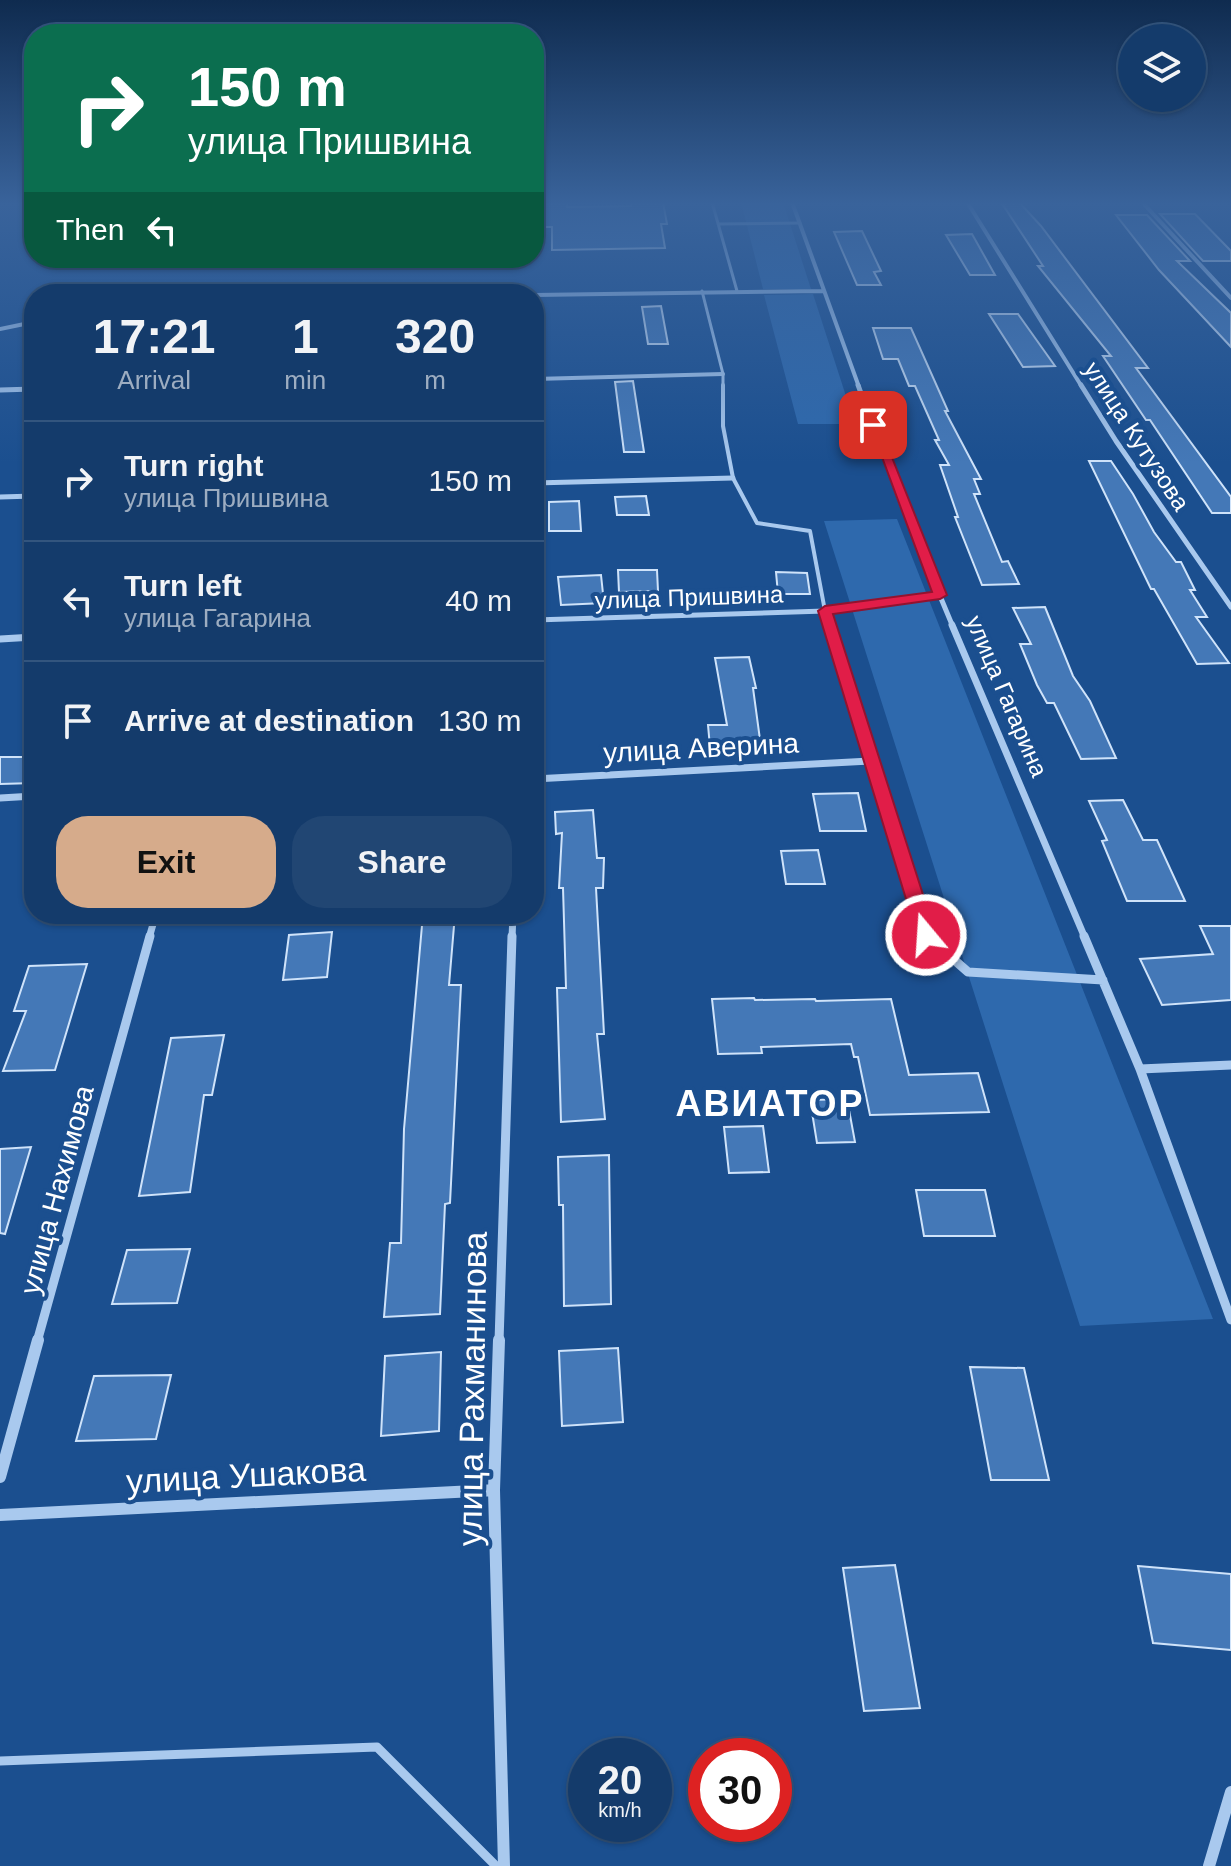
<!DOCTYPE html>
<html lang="en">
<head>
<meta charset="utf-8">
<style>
  body { margin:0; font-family:Helvetica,sans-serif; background:#214673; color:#f1f3f6; height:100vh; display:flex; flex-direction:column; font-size:30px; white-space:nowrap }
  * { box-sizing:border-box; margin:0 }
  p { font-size:26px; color:#9dadc1 }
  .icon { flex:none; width:44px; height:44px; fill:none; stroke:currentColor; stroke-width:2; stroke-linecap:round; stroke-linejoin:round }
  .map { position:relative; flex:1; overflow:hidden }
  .details { position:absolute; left:24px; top:284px; width:520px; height:640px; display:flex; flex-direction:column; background:#143b6b; border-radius:32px; box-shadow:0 2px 6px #0004,0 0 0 2px #33557e }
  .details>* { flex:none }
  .guide { position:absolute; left:24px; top:24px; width:520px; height:244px; border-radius:32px; box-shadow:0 2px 6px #0004,0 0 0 2px #33557e; background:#0b6e4f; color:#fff; overflow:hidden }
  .tools { position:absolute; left:1118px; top:24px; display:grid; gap:16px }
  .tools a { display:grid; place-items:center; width:88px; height:88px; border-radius:50%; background:#143b6b; box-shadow:0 2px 6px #0004,0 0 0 2px #33557e; font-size:40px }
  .speed { position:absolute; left:568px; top:1738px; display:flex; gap:16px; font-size:40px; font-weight:700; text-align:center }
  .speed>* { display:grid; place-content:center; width:104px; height:104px; border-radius:50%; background:#143b6b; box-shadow:0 2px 6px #0004,0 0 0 2px #33557e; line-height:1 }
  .speed small { font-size:20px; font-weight:400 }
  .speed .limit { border:12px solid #d22; background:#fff; color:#111 }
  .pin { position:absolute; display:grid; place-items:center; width:68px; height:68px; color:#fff; margin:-34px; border-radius:16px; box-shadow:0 4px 12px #0006 }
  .me { position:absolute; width:88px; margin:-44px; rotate:342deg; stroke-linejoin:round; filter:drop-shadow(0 0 6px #0008) }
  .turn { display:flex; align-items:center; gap:28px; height:168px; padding:0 32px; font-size:36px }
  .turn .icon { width:104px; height:104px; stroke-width:2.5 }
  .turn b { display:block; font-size:56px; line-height:68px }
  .then { display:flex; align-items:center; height:76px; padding:0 32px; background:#0003; gap:16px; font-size:30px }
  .eta { display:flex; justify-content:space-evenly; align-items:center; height:136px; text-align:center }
  .eta b { font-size:48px; font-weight:800; line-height:56px }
  .cta { display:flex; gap:16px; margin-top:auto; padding:16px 32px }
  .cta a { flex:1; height:92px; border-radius:32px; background:#d6ab8b; color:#111; font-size:32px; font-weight:800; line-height:92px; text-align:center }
  .cta a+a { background:#214673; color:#f1f3f6 }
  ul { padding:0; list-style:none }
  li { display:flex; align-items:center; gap:24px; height:120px; padding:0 32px; border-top:2px solid #33557e }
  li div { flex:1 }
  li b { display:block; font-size:30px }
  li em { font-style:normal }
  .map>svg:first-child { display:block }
</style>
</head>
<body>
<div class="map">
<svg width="1231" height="1866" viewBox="0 0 1231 1866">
  <rect width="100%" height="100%" fill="#1b4f8f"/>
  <path fill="#2e69ad" d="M 741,202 L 783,202 L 811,289 L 763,289 Z
    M 813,294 L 855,424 L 798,424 L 764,295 Z
    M 897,519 L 1213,1319 L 1080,1326 L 824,521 Z"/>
  <path fill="#4478b7" stroke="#cfe3fa" stroke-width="2" d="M 534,202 L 567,202 L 567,207 L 631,206 L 630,202 L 663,202 L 667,224 L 661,224 L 665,248 L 552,250 L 552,227 L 534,227 Z
    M 1001,202 L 1019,202 L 1041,226 L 1148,368 L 1136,368 L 1231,497 L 1231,513 L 1212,513 L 1150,420 L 1146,420 L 1103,356 L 1111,356 L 1038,266 L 1043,266 Z
    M 1160,214 L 1195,214 L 1231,251 L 1231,261 L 1203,261 Z
    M 1116,215 L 1147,215 L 1190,261 L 1177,261 L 1231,313 L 1231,347 L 1159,270 Z
    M 862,231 L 881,271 L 874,272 L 881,285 L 857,285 L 834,232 Z
    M 972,234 L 995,275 L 970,275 L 946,235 Z
    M 661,306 L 668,344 L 648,344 L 642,307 Z
    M 989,314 L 1018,314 L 1055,366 L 1023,367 Z
    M 873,328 L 911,328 L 948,411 L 945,411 L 981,479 L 974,479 L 980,494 L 974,494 L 1002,562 L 1008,561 L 1019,584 L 982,585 L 955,517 L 958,517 L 940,465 L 949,465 L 935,440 L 939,440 L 915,386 L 909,386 L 898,359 L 883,359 Z
    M 633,381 L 644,452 L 624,452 L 615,382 Z
    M 1089,461 L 1111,461 L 1133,494 L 1154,532 L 1176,562 L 1181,562 L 1195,590 L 1190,590 L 1207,617 L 1196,617 L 1229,663 L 1197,664 L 1154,589 L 1151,589 Z
    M 646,496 L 649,515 L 617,515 L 615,497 Z
    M 579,501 L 581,531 L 549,531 L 549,502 Z
    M 618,570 L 657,570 L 658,591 L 619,592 Z
    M 776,572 L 807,573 L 810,594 L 778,594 Z
    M 601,575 L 604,603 L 561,605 L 558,577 Z
    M 1045,607 L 1073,676 L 1090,701 L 1116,758 L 1081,759 L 1054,703 L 1047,703 L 1037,685 L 1020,644 L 1031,644 L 1013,608 Z
    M 749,657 L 756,688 L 753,688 L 761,747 L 710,747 L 708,725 L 727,725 L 715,658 Z
    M 0,757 L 34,757 L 34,783 L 0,784 Z
    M 858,793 L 866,831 L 820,831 L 813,794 Z
    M 1123,800 L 1143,840 L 1157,840 L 1185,901 L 1127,901 L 1102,841 L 1107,840 L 1089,801 Z
    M 593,810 L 597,858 L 604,858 L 603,888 L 596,888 L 604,1034 L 597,1034 L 605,1119 L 561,1122 L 557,988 L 566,988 L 563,888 L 559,888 L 562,833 L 556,834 L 555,812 Z
    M 818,850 L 825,884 L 786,884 L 781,851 Z
    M 423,914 L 455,914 L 449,985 L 461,985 L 450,1203 L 445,1204 L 440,1314 L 384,1317 L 390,1243 L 401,1243 L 404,1129 Z
    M 1200,926 L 1231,926 L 1231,1000 L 1162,1005 L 1140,959 L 1213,954 Z
    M 332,932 L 327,977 L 283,980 L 289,935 Z
    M 87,964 L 55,1070 L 3,1071 L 26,1011 L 14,1011 L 29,966 Z
    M 754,998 L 755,1000 L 815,999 L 816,1001 L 891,999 L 909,1075 L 978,1073 L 989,1112 L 870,1115 L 858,1057 L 854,1057 L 851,1044 L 761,1047 L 762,1053 L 718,1054 L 712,999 Z
    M 224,1035 L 212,1095 L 204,1095 L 190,1192 L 139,1196 L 171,1038 Z
    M 847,1099 L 855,1142 L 817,1143 L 810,1100 Z
    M 763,1126 L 769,1172 L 729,1173 L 724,1127 Z
    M 31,1147 L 5,1234 L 0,1233 L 0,1149 Z
    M 609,1155 L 611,1304 L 564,1306 L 563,1205 L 559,1205 L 558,1157 Z
    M 916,1190 L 985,1190 L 995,1236 L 924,1236 Z
    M 190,1249 L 177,1303 L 112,1304 L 127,1250 Z
    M 618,1348 L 623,1422 L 562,1426 L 559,1351 Z
    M 441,1352 L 439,1431 L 381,1436 L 385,1356 Z
    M 970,1367 L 1024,1368 L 1049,1480 L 991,1480 Z
    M 171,1375 L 156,1439 L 76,1441 L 94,1376 Z
    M 895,1565 L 920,1708 L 864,1711 L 843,1568 Z
    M 1138,1566 L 1231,1574 L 1231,1650 L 1153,1643 Z"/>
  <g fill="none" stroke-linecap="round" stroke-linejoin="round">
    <path stroke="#a9c9ee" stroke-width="3" d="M 712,202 L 737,291
      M 718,224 L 800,223
      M 702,291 L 723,374 L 723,387"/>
    <path stroke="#a9c9ee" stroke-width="4" d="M 723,385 L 723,426 L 733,478 L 757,523 L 810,531 L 825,611"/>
    <path stroke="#a9c9ee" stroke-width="9" d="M 0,1761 L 377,1747 L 496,1866"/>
    <path stroke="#a9c9ee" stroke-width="4" d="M 792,202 L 859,387
      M 967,202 L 1082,387
      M 1142,202 L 1231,298
      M 534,295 L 824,291
      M 0,329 L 34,322
      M 534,379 L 723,374"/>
    <path stroke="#a9c9ee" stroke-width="5" d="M 858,385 L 902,505 L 953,627
      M 1081,385 L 1116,441 L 1231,607
      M 0,390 L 34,389
      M 534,483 L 733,478
      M 0,497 L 34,496
      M 825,611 L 830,627
      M 534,620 L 825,611 L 940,595"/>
    <path stroke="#a9c9ee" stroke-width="7" d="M 829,625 L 929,938
      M 952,625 L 1085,938
      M 0,639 L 34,637
      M 534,779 L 870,761
      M 0,798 L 34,796
      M 149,938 L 156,914
      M 512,938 L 513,914"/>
    <path stroke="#a9c9ee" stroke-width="9" d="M 927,936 L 968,972 L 1103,980
      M 1084,936 L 1140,1069 L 1231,1320
      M 1140,1069 L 1231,1065
      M 37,1342 L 150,936
      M 499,1342 L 512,936"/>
    <path stroke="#a9c9ee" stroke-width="12" d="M 499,1340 L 494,1490 L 504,1866
      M 0,1477 L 38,1340
      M 0,1515 L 494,1490
      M 1209,1866 L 1231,1792"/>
  </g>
  <linearGradient id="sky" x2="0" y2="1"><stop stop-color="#0f2b4f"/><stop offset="0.44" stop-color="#39639b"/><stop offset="1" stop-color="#39639b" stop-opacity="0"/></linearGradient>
  <rect width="1231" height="463" fill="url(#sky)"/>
  <path fill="#e11d48" stroke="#92132f" stroke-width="2" d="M 869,422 L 879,425 L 947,595 L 940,599 L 833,614 L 936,935 L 926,942 L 917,935 L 818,611 L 825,606 L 932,592 Z"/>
  <g text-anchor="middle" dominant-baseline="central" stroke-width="8" stroke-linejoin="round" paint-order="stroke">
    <g font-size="24" fill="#fff" stroke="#1b4f8f">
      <text transform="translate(1137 436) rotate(57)">улица Кутузова</text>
      <text transform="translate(689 597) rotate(-2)">улица Пришвина</text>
      <text transform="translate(1007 696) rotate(67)">улица Гагарина</text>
    </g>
    <g font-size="28" fill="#fff" stroke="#1b4f8f">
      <text transform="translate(701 748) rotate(-3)">улица Аверина</text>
      <text transform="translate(57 1190) rotate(-75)">улица Нахимова</text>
    </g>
    <g font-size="34" fill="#fff" stroke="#1b4f8f">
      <text transform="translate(472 1389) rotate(-89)">улица Рахманинова</text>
      <text transform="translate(246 1475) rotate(-3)">улица Ушакова</text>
    </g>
    <g font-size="36" font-weight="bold" letter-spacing="2" fill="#fff" stroke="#1b4f8f">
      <text x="770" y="1103">АВИАТОР</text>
    </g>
  </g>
</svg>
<div class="tools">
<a><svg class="icon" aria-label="layers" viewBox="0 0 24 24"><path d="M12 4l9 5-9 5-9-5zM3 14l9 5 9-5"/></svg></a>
</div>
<div class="speed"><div>20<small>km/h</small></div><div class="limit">30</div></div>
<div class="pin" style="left:873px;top:425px;background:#d93025"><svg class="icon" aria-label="arrive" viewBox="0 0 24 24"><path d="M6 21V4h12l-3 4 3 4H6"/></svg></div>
<svg class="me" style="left:926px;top:935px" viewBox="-20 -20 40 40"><circle r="17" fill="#e11d48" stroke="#fff" stroke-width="3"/><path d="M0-11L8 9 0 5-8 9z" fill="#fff"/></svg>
<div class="guide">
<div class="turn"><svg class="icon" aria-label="right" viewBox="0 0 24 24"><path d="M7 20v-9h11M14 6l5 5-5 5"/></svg><div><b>150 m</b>улица Пришвина</div></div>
<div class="then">Then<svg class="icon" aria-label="left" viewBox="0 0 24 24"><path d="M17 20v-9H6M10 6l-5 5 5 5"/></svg></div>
</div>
<section class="details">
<div class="eta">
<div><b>17:21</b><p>Arrival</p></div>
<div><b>1</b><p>min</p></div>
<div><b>320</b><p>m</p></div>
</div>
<ul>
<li><svg class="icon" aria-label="right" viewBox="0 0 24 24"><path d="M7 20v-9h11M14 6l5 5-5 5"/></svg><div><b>Turn right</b><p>улица Пришвина</p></div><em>150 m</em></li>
<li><svg class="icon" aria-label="left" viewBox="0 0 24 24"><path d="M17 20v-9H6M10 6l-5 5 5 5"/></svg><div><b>Turn left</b><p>улица Гагарина</p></div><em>40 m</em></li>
<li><svg class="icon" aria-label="arrive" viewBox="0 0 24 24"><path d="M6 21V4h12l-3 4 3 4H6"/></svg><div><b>Arrive at destination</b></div><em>130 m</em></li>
</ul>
<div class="cta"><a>Exit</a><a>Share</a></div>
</section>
</div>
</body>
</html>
